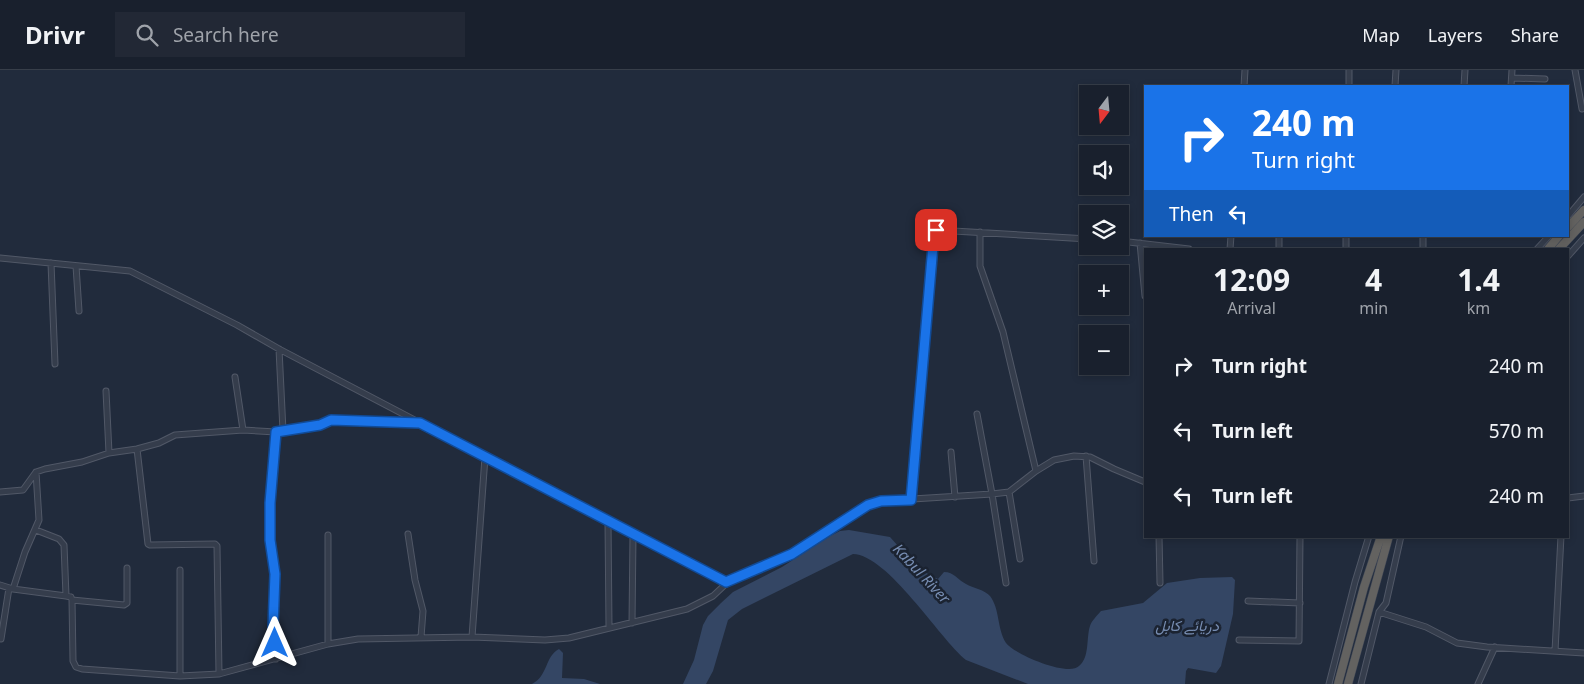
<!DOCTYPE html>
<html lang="en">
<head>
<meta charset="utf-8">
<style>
  body { margin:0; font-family:"Noto Sans",Vazirmatn,sans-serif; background:#222835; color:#f1f3f6; height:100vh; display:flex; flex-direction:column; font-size:19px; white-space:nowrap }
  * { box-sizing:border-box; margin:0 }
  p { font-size:16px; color:#9fa3aa }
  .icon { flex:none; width:28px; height:28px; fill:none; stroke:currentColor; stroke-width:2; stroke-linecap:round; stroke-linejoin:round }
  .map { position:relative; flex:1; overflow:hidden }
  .sheet { position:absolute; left:1144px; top:178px; width:425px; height:290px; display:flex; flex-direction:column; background:#19202d; border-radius:0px; box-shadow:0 2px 8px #0003,0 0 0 1px #373e49 }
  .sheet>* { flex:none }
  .hud { position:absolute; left:1144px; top:15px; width:425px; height:152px; border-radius:0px; box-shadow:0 2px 8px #0003,0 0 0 1px #373e49; background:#1a73e8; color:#fff; overflow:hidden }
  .needle { width:32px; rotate:196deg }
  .fabs { position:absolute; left:1079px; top:15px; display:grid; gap:10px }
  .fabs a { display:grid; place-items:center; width:50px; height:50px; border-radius:0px; background:#19202d; box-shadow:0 2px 8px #0003,0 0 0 1px #373e49; font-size:25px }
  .pin { position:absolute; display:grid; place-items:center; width:42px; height:42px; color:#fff; margin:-21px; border-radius:10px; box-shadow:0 2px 8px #0006 }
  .me { position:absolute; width:55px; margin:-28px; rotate:0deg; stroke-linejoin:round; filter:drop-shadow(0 0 4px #0008) }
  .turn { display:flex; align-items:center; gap:18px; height:105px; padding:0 25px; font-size:22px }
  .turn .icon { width:65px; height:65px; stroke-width:2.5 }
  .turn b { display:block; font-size:35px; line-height:42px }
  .then { display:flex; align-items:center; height:48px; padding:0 25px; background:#0003; gap:10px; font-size:19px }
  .eta { display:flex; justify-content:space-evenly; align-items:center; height:85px; text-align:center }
  .eta b { font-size:30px; font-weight:700; line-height:35px }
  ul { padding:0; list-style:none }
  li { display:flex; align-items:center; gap:15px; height:65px; padding:0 25px }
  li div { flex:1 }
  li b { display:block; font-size:19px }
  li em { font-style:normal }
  header { display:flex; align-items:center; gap:30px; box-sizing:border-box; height:70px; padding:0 25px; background:#19202d; border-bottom:1px solid #373e49 }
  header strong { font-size:24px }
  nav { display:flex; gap:28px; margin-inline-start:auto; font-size:18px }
  .search { width:350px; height:45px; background:#222835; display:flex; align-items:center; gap:12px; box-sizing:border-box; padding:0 18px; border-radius:0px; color:#9fa3aa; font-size:19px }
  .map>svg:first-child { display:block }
</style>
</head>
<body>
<header>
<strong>Drivr</strong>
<div class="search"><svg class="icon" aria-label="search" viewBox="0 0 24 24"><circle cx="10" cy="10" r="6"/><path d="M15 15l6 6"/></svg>Search here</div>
<nav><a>Map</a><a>Layers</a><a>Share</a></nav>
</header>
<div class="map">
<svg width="1584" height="614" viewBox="0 0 1584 614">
  <rect width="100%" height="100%" fill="#212b3c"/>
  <path fill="#344664" d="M 849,460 L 890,467 L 915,495 L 928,504 L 938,509 L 944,502 C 954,502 958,510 966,514 C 973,518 985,520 990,526 C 1000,539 997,559 1006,573 C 1014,584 1068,607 1079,596 C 1090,587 1086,568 1090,556 C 1092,550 1097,546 1101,541 L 1143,533 L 1167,513 L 1200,508 L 1232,507 L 1235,510 L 1233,544 L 1221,596 L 1216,603 L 1188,598 L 1186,601 L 1185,614 L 1028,614 L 966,590 C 939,568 888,485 853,484 L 742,539 L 728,550 L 713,601 L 706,614 L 683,614 L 694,590 L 703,555 L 708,546 L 721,533 L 733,522 L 782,497 L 830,466 L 840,461 Z
    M 559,579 L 563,583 L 562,608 L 584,609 L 600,614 L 532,614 C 548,606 545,586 559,579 Z"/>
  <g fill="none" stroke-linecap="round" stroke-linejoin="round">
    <defs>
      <path id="minor" d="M 1575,0 L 1582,39
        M 1512,8 L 1545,9
        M 1244,16 L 1245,0
        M 1349,16 L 1349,0
        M 1395,16 L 1396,0
        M 1464,16 L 1465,0
        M 1511,16 L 1512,0
        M 1568,146 L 1584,127
        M 980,162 L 980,196 L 1003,262 L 1036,401
        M 1279,168 L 1279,179
        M 1120,171 L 1189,179
        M 1140,173 L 1145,226
        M 1230,179 L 1231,166
        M 1346,179 L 1346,166
        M 1423,179 L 1423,166
        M 1537,179 L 1549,166
        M 1568,186 L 1584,168
        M 0,188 L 130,201 L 237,255 L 279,279 L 726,513
        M 51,193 L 55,294
        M 76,196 L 79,241
        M 279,279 L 283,361
        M 235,307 L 243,360
        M 106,321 L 109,383
        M 977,344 L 992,424 L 1006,513
        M 276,362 L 270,433 L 270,470 L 275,504 L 273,557 L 276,589
        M 137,379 L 148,474 L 150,475 L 215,474 L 217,476 L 219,604
        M 951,382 L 955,427
        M 1086,386 L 1094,491
        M 0,422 L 23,420 L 36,402 L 45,399 L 82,392 L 109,383 L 137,379 L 159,373 L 175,365 L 243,360 L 276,362 L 320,355 L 331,350 L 338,349 L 417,353
        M 1009,422 L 1020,489
        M 1568,428 L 1584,426
        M 911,431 L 934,162 L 936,160 L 1088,169
        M 608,451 L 609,557
        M 36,460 L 59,469 L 64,475 L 66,526
        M 408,464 L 415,510 L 423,541 L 421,567
        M 1159,466 L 1160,513
        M 180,500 L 180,606
        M 0,515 L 13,519 L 66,526 L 71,527 L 72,530 L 124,535 L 127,533 L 127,498
        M 13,519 L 25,482 L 39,450 L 36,402
        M 72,530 L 73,591 L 76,597 L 82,599 L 180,606 L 219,604 L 328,574 L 358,569 L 472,567 L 545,570 L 569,568 L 687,539 L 713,526 L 729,511 L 792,485 L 868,435 L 881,431 L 992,424 L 1009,422 L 1036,401 L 1054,390 L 1074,386 L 1090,387 L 1114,399 L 1145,412
        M 1248,531 L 1300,533
        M 1379,542 L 1426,557 L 1457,573 L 1487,577 L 1584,583
        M 632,553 L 633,465
        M 472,567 L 485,387
        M 1,569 L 9,518
        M 1239,570 L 1299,571 L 1300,466
        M 328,574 L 328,465
        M 1555,581 L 1561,466
        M 1329,614 L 1355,512 L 1369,466
        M 1361,614 L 1379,542 L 1386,533 L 1401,466
        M 1478,614 L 1495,577"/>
      <path id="trunk" d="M 1568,157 L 1584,140
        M 1548,179 L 1559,166
        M 1559,179 L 1584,152
        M 1338,614 L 1364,517 L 1381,466
        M 1348,614 L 1389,466"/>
    </defs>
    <use href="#minor" stroke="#515867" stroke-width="7"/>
    <use href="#trunk" stroke="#3e4554" stroke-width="9"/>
    <use href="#minor" stroke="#353d4c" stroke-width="5"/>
    <use href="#trunk" stroke="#636260" stroke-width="8"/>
  </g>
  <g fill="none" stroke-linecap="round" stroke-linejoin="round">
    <defs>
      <path id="route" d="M 275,573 L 273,557 L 275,504 L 270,470 L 270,433 L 276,362 L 320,355 L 331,350 L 420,353 L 726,512 L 792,484 L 868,435 L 881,431 L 911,430 L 934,164 L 936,160"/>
    </defs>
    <use href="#route" stroke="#114b97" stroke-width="12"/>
    <use href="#route" stroke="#1a73e8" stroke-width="9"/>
  </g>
  <g text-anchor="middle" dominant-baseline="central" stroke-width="5" stroke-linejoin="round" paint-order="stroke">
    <g font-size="15" font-style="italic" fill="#778db2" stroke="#1b2331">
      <text transform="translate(922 503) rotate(47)">Kabul River</text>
      <text x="1187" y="555">دریائے کابل</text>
    </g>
  </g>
</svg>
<div class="fabs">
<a><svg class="needle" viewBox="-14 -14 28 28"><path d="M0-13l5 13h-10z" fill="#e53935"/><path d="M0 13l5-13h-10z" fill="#9fa3aa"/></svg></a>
<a><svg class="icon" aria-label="sound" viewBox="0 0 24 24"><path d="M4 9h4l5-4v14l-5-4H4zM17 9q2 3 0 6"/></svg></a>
<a><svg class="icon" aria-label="layers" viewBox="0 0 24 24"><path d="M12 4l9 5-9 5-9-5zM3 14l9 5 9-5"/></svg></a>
<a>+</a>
<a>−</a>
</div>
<div class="pin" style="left:936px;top:160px;background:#d93025"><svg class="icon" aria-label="arrive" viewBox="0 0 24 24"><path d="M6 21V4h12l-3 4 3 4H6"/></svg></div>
<svg class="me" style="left:275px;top:573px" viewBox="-20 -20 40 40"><path d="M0-17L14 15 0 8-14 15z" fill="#1a73e8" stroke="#fff" stroke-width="4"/></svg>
<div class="hud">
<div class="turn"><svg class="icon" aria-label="right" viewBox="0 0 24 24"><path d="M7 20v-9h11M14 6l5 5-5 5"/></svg><div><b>240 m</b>Turn right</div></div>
<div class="then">Then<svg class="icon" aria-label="left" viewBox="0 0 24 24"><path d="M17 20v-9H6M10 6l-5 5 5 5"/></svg></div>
</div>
<section class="sheet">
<div class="eta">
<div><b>12:09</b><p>Arrival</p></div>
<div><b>4</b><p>min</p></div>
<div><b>1.4</b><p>km</p></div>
</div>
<ul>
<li><svg class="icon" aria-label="right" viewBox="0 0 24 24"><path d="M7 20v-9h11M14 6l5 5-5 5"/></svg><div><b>Turn right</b></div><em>240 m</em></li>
<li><svg class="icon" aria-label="left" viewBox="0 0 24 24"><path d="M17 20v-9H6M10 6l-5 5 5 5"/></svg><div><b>Turn left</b></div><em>570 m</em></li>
<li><svg class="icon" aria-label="left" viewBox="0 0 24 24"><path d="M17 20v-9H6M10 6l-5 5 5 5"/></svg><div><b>Turn left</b></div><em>240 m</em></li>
</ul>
</section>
</div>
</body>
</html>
